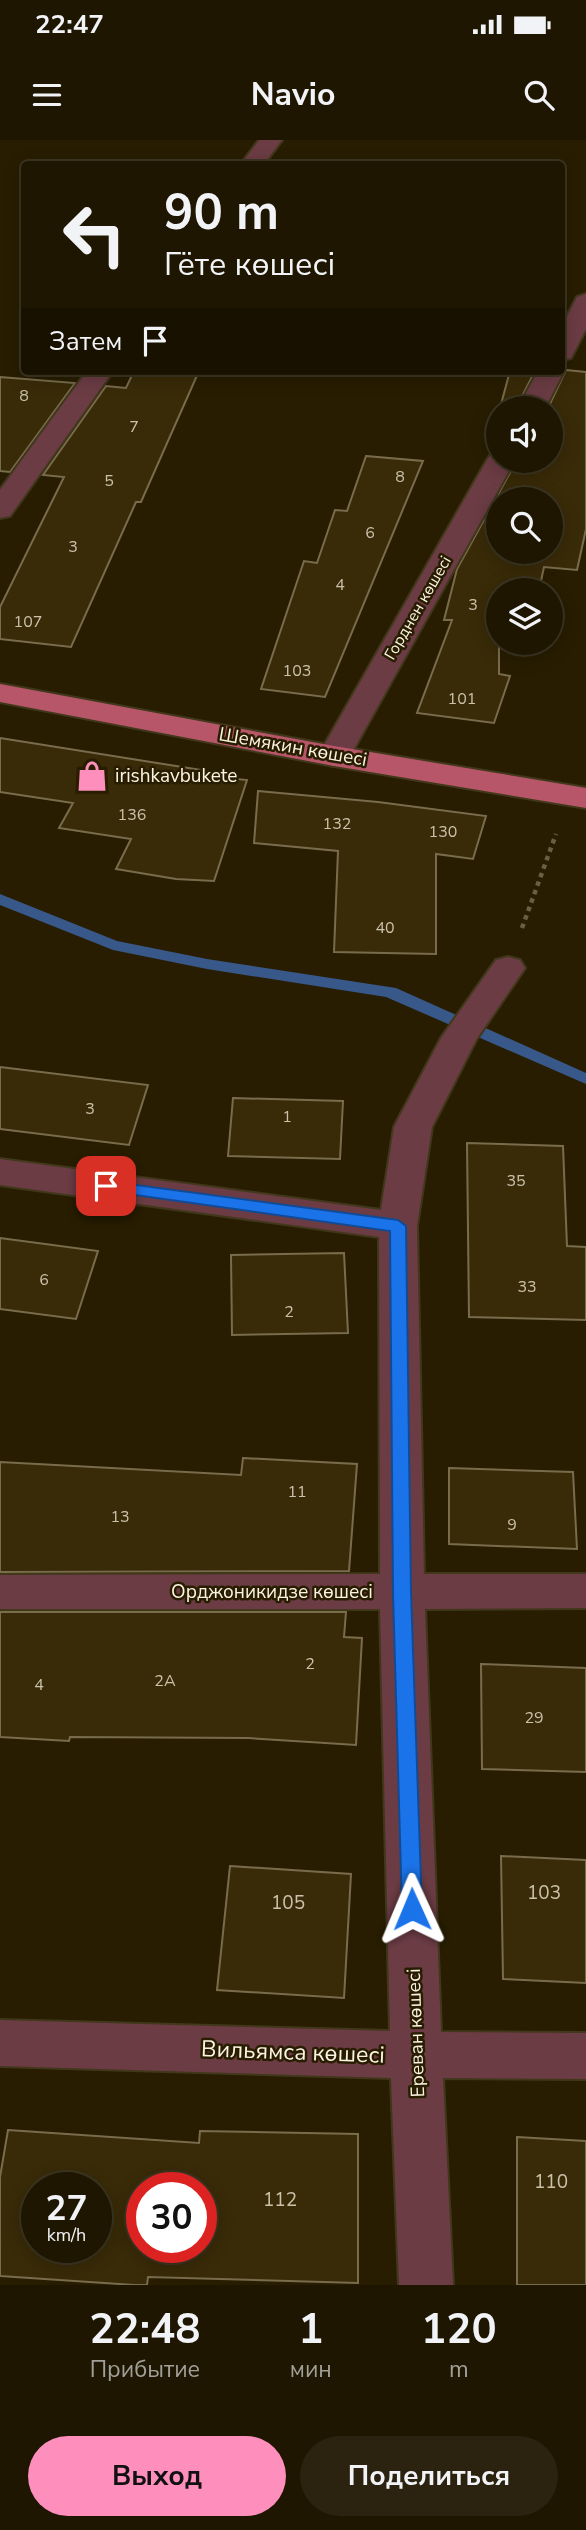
<!DOCTYPE html>
<html lang="ru">
<head>
<meta charset="utf-8">
<style>
  body { margin:0; font-family:"Nunito Sans",sans-serif; background:#2b230f; color:#f1f3f6; height:100vh; display:flex; flex-direction:column; font-size:26px; white-space:nowrap }
  * { box-sizing:border-box; margin:0 }
  p { font-size:23px; color:#a19f99 }
  .icon { flex:none; width:38px; height:38px; fill:none; stroke:currentColor; stroke-width:2; stroke-linecap:round; stroke-linejoin:round }
  .map { position:relative; height:2145px; overflow:hidden }
  .drawer { display:flex; flex-direction:column; background:#1e1600; flex:1 }
  .drawer>* { flex:none }
  .top-card { position:absolute; left:21px; top:21px; width:544px; height:214px; border-radius:7px; box-shadow:0 4px 18px #0003,0 0 0 2px #3c3522; background:#1e1600; color:#f1f3f6; overflow:hidden }
  .controls { position:absolute; left:486px; top:256px; display:grid; gap:14px }
  .controls a { display:grid; place-items:center; width:77px; height:77px; border-radius:50%; background:#1e1600; box-shadow:0 4px 18px #0003,0 0 0 2px #3c3522; font-size:35px }
  .speed { position:absolute; left:21px; top:2032px; display:flex; gap:14px; font-size:35px; font-weight:700; text-align:center }
  .speed>* { display:grid; place-content:center; width:91px; height:91px; border-radius:50%; background:#1e1600; box-shadow:0 4px 18px #0003,0 0 0 2px #3c3522; line-height:1 }
  .speed small { font-size:18px; font-weight:400 }
  .speed .limit { border:10px solid #d22; background:#fff; color:#111 }
  .pin { position:absolute; display:grid; place-items:center; width:60px; height:60px; color:#fff; margin:-30px; border-radius:14px; box-shadow:0 4px 10px #0006 }
  .me { position:absolute; width:77px; margin:-38px; rotate:359deg; stroke-linejoin:round; filter:drop-shadow(0 0 5px #0008) }
  .turn { display:flex; align-items:center; gap:24px; height:147px; padding:0 28px; font-size:32px }
  .turn .icon { width:91px; height:91px; stroke-width:2.5 }
  .turn b { display:block; font-size:49px; line-height:60px }
  .then { display:flex; align-items:center; height:66px; padding:0 28px; background:#0003; gap:14px; font-size:26px }
  .eta { display:flex; justify-content:space-evenly; align-items:center; height:119px; text-align:center }
  .eta b { font-size:42px; font-weight:700; line-height:49px }
  .button { display:flex; gap:14px; margin-top:auto; padding:14px 28px }
  .button a { flex:1; height:80px; border-radius:42px; background:#fe8ebc; color:#111; font-size:28px; font-weight:700; line-height:80px; text-align:center }
  .button a+a { background:#2b230f; color:#f1f3f6 }
  .status { display:flex; justify-content:space-between; align-items:center; height:49px; padding:0 35px; background:#1e1600; direction:ltr }
  .status svg { height:19px; fill:currentColor }
  header { display:flex; justify-content:space-between; align-items:center; height:91px; padding:0 28px; background:#1e1600; font-size:32px; font-weight:700 }
  .map>svg:first-child { display:block }
</style>
</head>
<body>
<div class="status"><b>22:47</b><svg viewBox="0 0 49 12"><path d="M0 12V9h3v3zM5 12V6h3v6zM10 12V3h3v9zM15 12V0h3v12zM26 1h20v11H26zM47 4h2v5h-2z"/></svg></div>
<header><svg class="icon" aria-label="menu" viewBox="0 0 24 24"><path d="M4 6h16M4 12h16M4 18h16"/></svg>Navio<svg class="icon" aria-label="search" viewBox="0 0 24 24"><circle cx="10" cy="10" r="6"/><path d="M15 15l6 6"/></svg></header>
<div class="map">
<svg width="586" height="2145" viewBox="0 0 586 2145">
  <rect width="100%" height="100%" fill="#281d00"/>
  <g fill="none" stroke-linecap="round" stroke-linejoin="round">
    <path fill="#385889" fill-rule="evenodd" d="M 0,754 L 117,801 L 207,819 L 396,848 L 586,933 L 586,944 L 386,857 L 207,829 L 113,810 L 0,765 Z"/>
  </g>
  <path fill="#392b08" stroke="#796c4d" stroke-width="2" fill-rule="evenodd" d="M 566,230 L 586,232 L 586,389 L 577,430 L 544,427 L 539,450 L 499,450 L 499,534 L 510,536 L 494,583 L 417,573 L 452,480 L 444,480 L 457,429 L 517,320 L 551,320 L 551,268 L 548,268 ZM 499,359 L 551,359 L 551,411 L 499,411 Z
    M 134,231 L 199,231 L 141,362 L 136,362 L 71,507 L 0,499 L 0,467 L 64,337 L 43,335 L 106,246 L 126,248 Z
    M 510,231 L 535,231 L 516,268 L 500,268 Z
    M 0,237 L 75,243 L 10,332 L 0,331 Z
    M 366,316 L 423,321 L 325,557 L 261,549 L 304,421 L 317,423 L 335,370 L 347,371 Z
    M 0,598 L 220,633 L 217,637 L 247,640 L 214,741 L 176,739 L 116,729 L 131,699 L 59,688 L 73,663 L 0,652 Z
    M 258,651 L 378,662 L 486,676 L 473,719 L 436,714 L 436,814 L 334,812 L 338,711 L 254,703 Z
    M 0,927 L 148,945 L 129,1005 L 0,989 Z
    M 233,958 L 343,961 L 340,1019 L 228,1016 Z
    M 467,1003 L 563,1006 L 567,1106 L 586,1107 L 586,1180 L 469,1177 Z
    M 0,1098 L 98,1111 L 76,1179 L 0,1169 Z
    M 344,1113 L 348,1193 L 232,1195 L 231,1115 Z
    M 243,1318 L 357,1324 L 349,1431 L 0,1432 L 0,1322 L 241,1335 Z
    M 449,1328 L 573,1332 L 577,1409 L 449,1404 Z
    M 0,1472 L 346,1472 L 344,1497 L 362,1498 L 356,1605 L 248,1598 L 70,1597 L 69,1601 L 0,1597 Z
    M 481,1524 L 586,1528 L 586,1632 L 482,1629 Z
    M 501,1716 L 586,1720 L 586,1843 L 503,1839 Z
    M 230,1726 L 351,1734 L 344,1858 L 217,1850 Z
    M 8,1990 L 199,2003 L 200,1991 L 358,1994 L 358,2143 L 148,2137 L 147,2145 L 134,2145 L 0,2136 L 0,2037 ZM 37,2048 L 96,2048 L 96,2107 L 37,2107 ZM 142,2048 L 201,2048 L 201,2107 L 142,2107 Z
    M 517,1997 L 586,2001 L 586,2145 L 517,2145 Z"/>
  <g fill="none" stroke-linecap="round" stroke-linejoin="round">
    <defs>
      <path id="minor" d="M 259,0 L 282,0 L 264,24 L 241,24 Z
        M 586,154 L 586,189 L 571,218 L 562,220 L 562,186 L 577,157 Z
        M 562,228 L 564,231 L 545,268 L 518,268 L 538,231 L 562,231 Z
        M 87,231 L 113,231 L 10,376 L 0,378 L 0,350 Z
        M 499,312 L 499,320 L 515,320 L 350,616 L 345,623 L 334,626 L 323,623 L 318,616 L 487,320 L 491,314 Z
        M 508,817 L 520,820 L 525,828 L 476,900 L 432,987 L 417,1086 L 424,1434 L 586,1434 L 586,1468 L 425,1469 L 441,1892 L 586,1893 L 586,1939 L 443,1938 L 453,2145 L 399,2145 L 391,1938 L 0,1926 L 0,1880 L 390,1891 L 380,1469 L 0,1469 L 0,1435 L 380,1434 L 379,1097 L 0,1045 L 0,1019 L 381,1070 L 394,987 L 441,898 L 496,820 Z"/>
      <path id="major" d="M 0,544 L 334,606 L 586,648 L 586,668 L 334,626 L 0,562 Z"/>
    </defs>
    <use href="#minor" stroke="#41371b" stroke-width="4"/>
    <use href="#major" stroke="#41371b" stroke-width="4"/>
    <path stroke="#695f46" stroke-width="4.5" stroke-dasharray="4.5 4.5" stroke-linecap="butt" d="M 522,788 L 556,694"/>
    <use href="#minor" fill="#6b3c44" fill-rule="evenodd"/>
    <use href="#major" fill="#b75669" fill-rule="evenodd"/>
  </g>
  <path fill="#1a73e8" stroke="#114b97" stroke-width="2" d="M 106,1041 L 398,1080 L 406,1086 L 411,1453 L 422,1769 L 419,1775 L 412,1778 L 404,1775 L 402,1769 L 393,1453 L 390,1091 L 100,1050 L 98,1046 Z"/>
  <defs>
    <symbol id="shop-bare" viewBox="-9 -9 18 18"><path d="M-5-2.5h2.3a2.7 3.5 0 0 1 5.4 0H5L5.5 6h-11ZM-1.5-2.5h3a1.5 2.3 0 0 0-3 0Z" fill="#fe8ebc" stroke="#281d00" stroke-width="2.5" paint-order="stroke"/></symbol>
  </defs>
  <g fill-rule="evenodd">
    <use href="#shop-bare" x="70" y="614" width="44" height="44"/>
  </g>
  <g text-anchor="middle" dominant-baseline="central" stroke-width="5" stroke-linejoin="round" paint-order="stroke">
    <g font-size="16" fill="#cbc2ac">
      <text x="24" y="256">8</text>
      <text x="134" y="287">7</text>
      <text x="400" y="337">8</text>
      <text x="109" y="341">5</text>
      <text x="370" y="393">6</text>
      <text x="73" y="407">3</text>
      <text x="340" y="445">4</text>
      <text x="473" y="465">3</text>
      <text x="28" y="482">107</text>
      <text x="297" y="531">103</text>
      <text x="462" y="559">101</text>
      <text x="132" y="675">136</text>
      <text x="337" y="684">132</text>
      <text x="443" y="692">130</text>
      <text x="385" y="788">40</text>
      <text x="90" y="969">3</text>
      <text x="287" y="977">1</text>
      <text x="516" y="1041">35</text>
      <text x="44" y="1140">6</text>
      <text x="527" y="1147">33</text>
      <text x="289" y="1172">2</text>
      <text x="297" y="1352">11</text>
      <text x="120" y="1377">13</text>
      <text x="512" y="1385">9</text>
      <text x="310" y="1524">2</text>
      <text x="165" y="1541">2А</text>
      <text x="39" y="1545">4</text>
      <text x="534" y="1578">29</text>
    </g>
    <g font-size="16" fill="#fcf4e3" stroke="#281d00">
      <text transform="translate(418 468) rotate(-60)">Горднен көшесі</text>
    </g>
    <g font-size="19" fill="#fcf4e3" stroke="#281d00">
      <text transform="translate(293 607) rotate(10)">Шемякин көшесі</text>
      <text x="272" y="1452">Орджоникидзе көшесі</text>
      <text transform="translate(416 1893) rotate(-92)">Ереван көшесі</text>
    </g>
    <g font-size="19" fill="#fcf4e3" stroke="#281d00" text-anchor="start">
      <text x="115" y="636">irishkavbukete</text>
    </g>
    <g font-size="19" fill="#cbc2ac">
      <text x="544" y="1753">103</text>
      <text x="288" y="1763">105</text>
      <text x="551" y="2042">110</text>
      <text x="280" y="2060">112</text>
    </g>
    <g font-size="23" fill="#fcf4e3" stroke="#281d00">
      <text transform="translate(293 1912) rotate(2)">Вильямса көшесі</text>
    </g>
  </g>
</svg>
<div class="controls">
<a><svg class="icon" aria-label="sound" viewBox="0 0 24 24"><path d="M4 9h4l5-4v14l-5-4H4zM17 9q2 3 0 6"/></svg></a>
<a><svg class="icon" aria-label="search" viewBox="0 0 24 24"><circle cx="10" cy="10" r="6"/><path d="M15 15l6 6"/></svg></a>
<a><svg class="icon" aria-label="layers" viewBox="0 0 24 24"><path d="M12 4l9 5-9 5-9-5zM3 14l9 5 9-5"/></svg></a>
</div>
<div class="speed"><div>27<small>km/h</small></div><div class="limit">30</div></div>
<div class="pin" style="left:106px;top:1046px;background:#d93025"><svg class="icon" aria-label="arrive" viewBox="0 0 24 24"><path d="M6 21V4h12l-3 4 3 4H6"/></svg></div>
<svg class="me" style="left:412px;top:1769px" viewBox="-20 -20 40 40"><path d="M0-17L14 15 0 8-14 15z" fill="#1a73e8" stroke="#fff" stroke-width="4"/></svg>
<div class="top-card">
<div class="turn"><svg class="icon" aria-label="left" viewBox="0 0 24 24"><path d="M17 20v-9H6M10 6l-5 5 5 5"/></svg><div><b>90 m</b>Гёте көшесі</div></div>
<div class="then">Затем<svg class="icon" aria-label="arrive" viewBox="0 0 24 24"><path d="M6 21V4h12l-3 4 3 4H6"/></svg></div>
</div>
</div>
<section class="drawer">
<div class="eta">
<div><b>22:48</b><p>Прибытие</p></div>
<div><b>1</b><p>мин</p></div>
<div><b>120</b><p>m</p></div>
</div>
<div class="button"><a>Выход</a><a>Поделиться</a></div>
</section>
</body>
</html>
